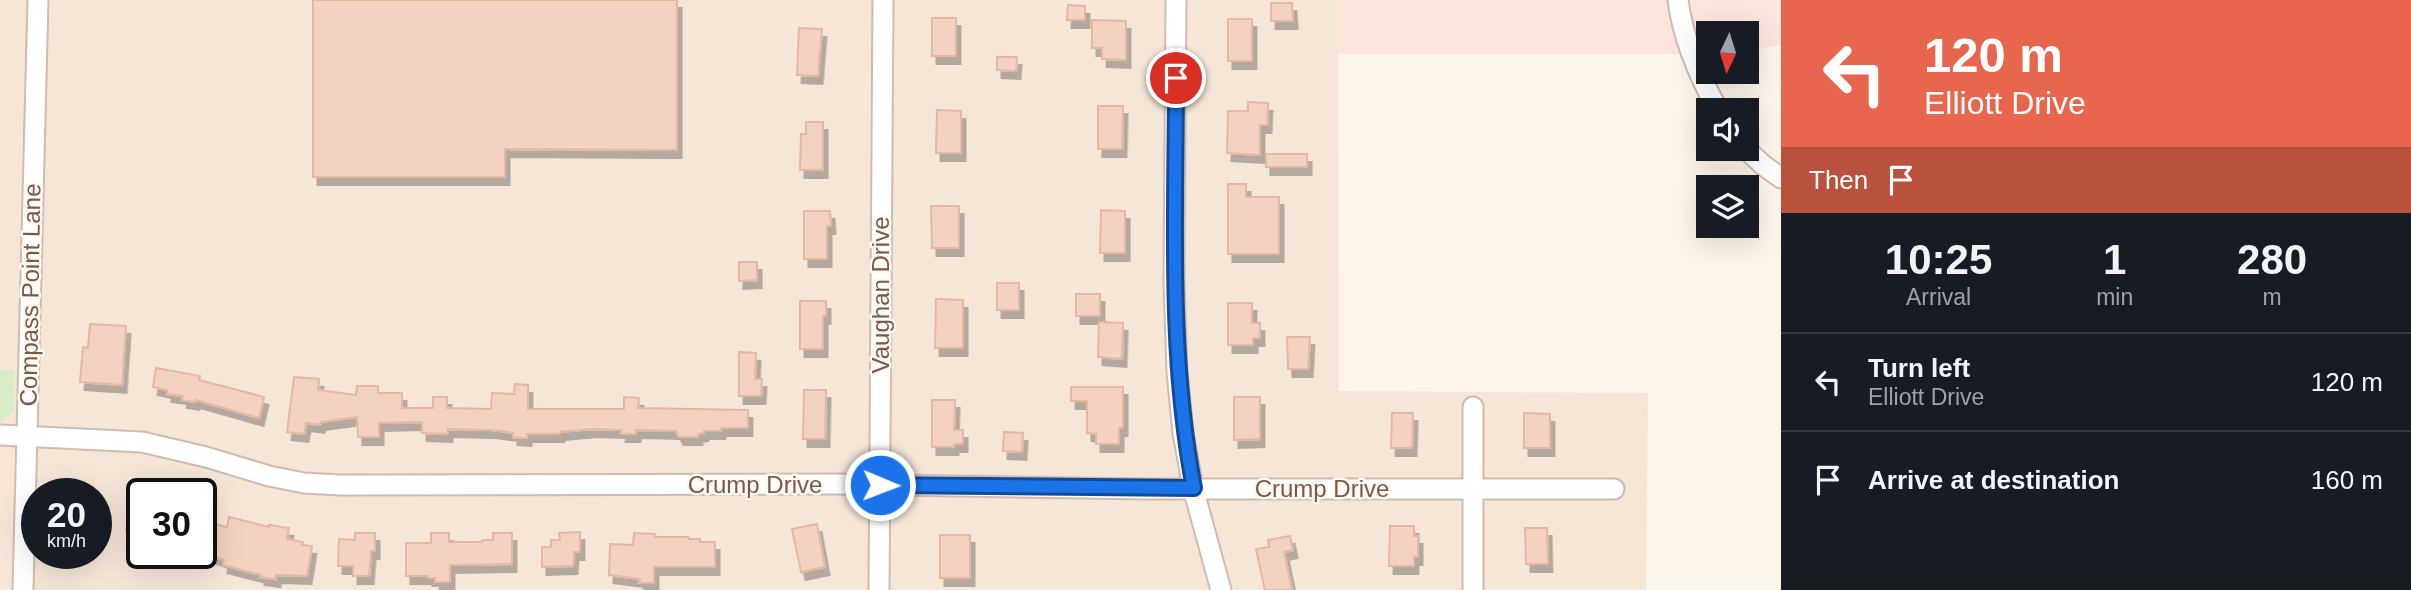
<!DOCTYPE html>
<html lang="en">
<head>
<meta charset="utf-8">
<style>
  body { margin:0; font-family:Helvetica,sans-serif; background:#242831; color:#f1f3f6; height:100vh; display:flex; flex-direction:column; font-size:26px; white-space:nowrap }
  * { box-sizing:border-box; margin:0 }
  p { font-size:23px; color:#9ea1a6 }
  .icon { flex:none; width:38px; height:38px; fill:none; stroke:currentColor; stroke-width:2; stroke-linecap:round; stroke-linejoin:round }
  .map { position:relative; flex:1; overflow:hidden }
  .drawer { display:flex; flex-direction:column; background:#171b24; width:630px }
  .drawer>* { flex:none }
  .top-card { background:#e8664d; color:#fff; overflow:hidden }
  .needle { width:46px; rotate:184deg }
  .controls { position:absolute; left:1696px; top:21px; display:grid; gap:14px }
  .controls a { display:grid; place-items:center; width:63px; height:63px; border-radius:0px; background:#171b24; box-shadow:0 7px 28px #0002; font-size:35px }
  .speed { position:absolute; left:21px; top:478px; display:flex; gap:14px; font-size:35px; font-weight:700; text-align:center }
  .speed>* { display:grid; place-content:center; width:91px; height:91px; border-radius:50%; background:#171b24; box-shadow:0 7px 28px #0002; line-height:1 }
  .speed small { font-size:18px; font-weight:400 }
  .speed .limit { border:4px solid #111; border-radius:10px; background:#fff; color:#111 }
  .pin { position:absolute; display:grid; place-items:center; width:60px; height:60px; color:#fff; margin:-30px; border:4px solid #fff; border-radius:50%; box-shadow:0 2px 7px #0007 }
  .me { position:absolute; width:77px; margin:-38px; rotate:91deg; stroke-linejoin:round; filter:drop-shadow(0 0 5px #0008) }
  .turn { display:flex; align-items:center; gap:24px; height:147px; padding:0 28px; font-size:32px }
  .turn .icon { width:91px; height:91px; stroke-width:2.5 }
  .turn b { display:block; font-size:49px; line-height:60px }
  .then { display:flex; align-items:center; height:66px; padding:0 28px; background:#0003; gap:14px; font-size:26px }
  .eta { display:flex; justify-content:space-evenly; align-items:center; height:119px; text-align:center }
  .eta b { font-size:42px; font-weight:800; line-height:49px }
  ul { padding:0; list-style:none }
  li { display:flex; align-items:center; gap:21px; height:98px; padding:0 28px; border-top:2px solid #363941 }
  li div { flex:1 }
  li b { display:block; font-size:26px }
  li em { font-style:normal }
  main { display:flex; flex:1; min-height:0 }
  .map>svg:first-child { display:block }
</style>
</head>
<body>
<main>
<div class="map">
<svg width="1781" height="590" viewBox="0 0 1781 590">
  <defs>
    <filter id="shadow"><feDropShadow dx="4.5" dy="8" stdDeviation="0" flood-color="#0004"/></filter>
  </defs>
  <rect width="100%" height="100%" fill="#fdf4ea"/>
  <path fill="#f5e6d8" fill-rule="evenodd" d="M 0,0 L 1338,0 L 1339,391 L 1648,393 L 1646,590 L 0,590 ZM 37,494 L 96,494 L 96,553 L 37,553 ZM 142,494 L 201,494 L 201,553 L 142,553 Z"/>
  <path fill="#fde5de" d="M 1338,0 L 1781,0 L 1781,45 L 1747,51 L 1746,33 L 1708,33 L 1708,54 L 1338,54 Z"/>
  <path fill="#d8ecc7" d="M 0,370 L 15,370 L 14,410 L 0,422 Z"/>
  <path fill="#f3d2c1" stroke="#e6b7a1" stroke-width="2" filter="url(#shadow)" d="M 313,0 L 677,0 L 677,150 L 505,149 L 505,177 L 313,177 Z
    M 1271,3 L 1292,3 L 1293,21 L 1271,21 Z
    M 1068,5 L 1085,6 L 1085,20 L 1067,20 Z
    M 932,18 L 956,18 L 956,56 L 932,56 Z
    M 1228,19 L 1252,19 L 1252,61 L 1228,61 Z
    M 1092,20 L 1126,21 L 1126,60 L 1102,59 L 1102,48 L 1092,48 Z
    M 799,28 L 822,29 L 818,76 L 797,75 Z
    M 997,57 L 1017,57 L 1016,71 L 997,70 Z
    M 1248,102 L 1268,103 L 1267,125 L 1260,125 L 1260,155 L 1227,153 L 1228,111 L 1248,111 Z
    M 1098,106 L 1123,106 L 1122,149 L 1098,149 Z
    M 937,110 L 961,111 L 961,153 L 936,153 Z
    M 806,122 L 823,122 L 823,170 L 800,170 L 801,134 L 806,134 Z
    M 1266,154 L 1307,154 L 1307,167 L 1266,167 Z
    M 1228,184 L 1246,184 L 1246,197 L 1279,197 L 1279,254 L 1228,254 Z
    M 931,206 L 959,206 L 959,248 L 932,248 Z
    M 1101,210 L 1125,211 L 1125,253 L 1100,253 Z
    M 804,211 L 830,211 L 831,226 L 827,226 L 827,259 L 804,259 Z
    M 739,262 L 757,262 L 757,280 L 739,281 Z
    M 997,283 L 1019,283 L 1019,310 L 997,310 Z
    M 1076,294 L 1100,294 L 1100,316 L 1076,316 Z
    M 936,299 L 963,300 L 963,348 L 935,348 Z
    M 800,301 L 826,301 L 826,316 L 823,316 L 823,349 L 800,349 Z
    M 1228,303 L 1252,303 L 1252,323 L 1260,323 L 1260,338 L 1253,338 L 1253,345 L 1228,345 Z
    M 1099,322 L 1123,323 L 1122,359 L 1098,357 Z
    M 90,324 L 126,326 L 122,385 L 80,382 L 83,347 L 88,348 Z
    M 1287,337 L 1310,337 L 1308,369 L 1288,369 Z
    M 739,352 L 756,353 L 755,379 L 762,379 L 761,396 L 739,396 Z
    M 156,368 L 200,376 L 199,380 L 264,397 L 259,418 L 196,400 L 195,402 L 182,400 L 183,396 L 167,394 L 167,390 L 153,387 Z
    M 294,377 L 319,379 L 318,390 L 356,395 L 357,386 L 378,386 L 378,393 L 402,393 L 402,408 L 433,408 L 433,397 L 447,397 L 447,408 L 491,409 L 492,393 L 514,394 L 515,384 L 528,385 L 528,409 L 624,409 L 624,397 L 639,398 L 638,408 L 748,410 L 748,428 L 721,428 L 721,431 L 704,431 L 704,433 L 698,434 L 698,437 L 679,437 L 676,431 L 636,430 L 636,434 L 621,434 L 622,430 L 592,429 L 560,432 L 560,434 L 527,434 L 527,438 L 513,437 L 513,433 L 491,430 L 448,429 L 448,434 L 422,433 L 422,422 L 379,423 L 379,437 L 358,437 L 357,417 L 321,422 L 320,425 L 306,423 L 304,434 L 287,432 Z
    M 1071,387 L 1123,387 L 1123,428 L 1119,428 L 1119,444 L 1096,444 L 1096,434 L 1087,433 L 1087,401 L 1071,401 Z
    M 804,390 L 826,390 L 825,439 L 803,439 Z
    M 1234,397 L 1260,397 L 1260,439 L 1234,440 Z
    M 932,400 L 955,400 L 954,430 L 963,430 L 963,444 L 954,444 L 954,447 L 932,447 Z
    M 1392,413 L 1413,413 L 1412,448 L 1391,448 Z
    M 1524,413 L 1550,414 L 1550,448 L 1524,448 Z
    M 1004,432 L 1023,433 L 1022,452 L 1003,451 Z
    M 134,481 L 142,482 L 142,531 L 140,531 L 139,534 L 126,531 Z
    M 229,517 L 269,527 L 269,525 L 289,528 L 287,539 L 303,542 L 302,545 L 312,546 L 307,576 L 276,575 L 276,579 L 260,577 L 261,575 L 223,565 L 224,560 L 201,552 L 203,521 L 227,527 Z
    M 817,524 L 825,567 L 801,572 L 792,529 Z
    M 1390,526 L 1414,526 L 1414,536 L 1418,536 L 1418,557 L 1414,557 L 1414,566 L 1389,566 Z
    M 1525,528 L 1547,528 L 1548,564 L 1526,564 Z
    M 580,532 L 580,552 L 574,552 L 573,566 L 542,567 L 542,547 L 551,547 L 551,540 L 560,540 L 559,533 Z
    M 355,533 L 375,533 L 375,551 L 371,551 L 369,576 L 353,576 L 353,566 L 338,566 L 339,539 L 355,540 Z
    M 431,533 L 449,533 L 449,542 L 482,542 L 482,540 L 493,540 L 493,533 L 512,533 L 512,564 L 450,565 L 450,582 L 435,582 L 435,578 L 428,578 L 428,576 L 406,576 L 406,543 L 431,543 Z
    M 634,533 L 655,534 L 655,537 L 688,537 L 689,539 L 700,539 L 700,542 L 715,542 L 715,567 L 654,567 L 654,583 L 639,583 L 640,579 L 609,575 L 610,544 L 633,545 Z
    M 940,535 L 970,535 L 970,578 L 940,578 Z
    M 1290,536 L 1293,550 L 1284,552 L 1292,590 L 1265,590 L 1256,549 L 1269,547 L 1268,540 Z"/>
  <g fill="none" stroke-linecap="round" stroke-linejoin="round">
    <defs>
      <path id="street" d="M 1176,0 L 1174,282 L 1177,372 L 1183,433 L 1193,488 L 1221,590
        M 1678,0 C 1683,40 1699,76 1718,110
        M 1746,149 L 1763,165 L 1781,178
        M 0,435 L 142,442 L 206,457 L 269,476 L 304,483 L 340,485 L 835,484 L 1145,489 L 1614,489
        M 23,590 L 38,0
        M 879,590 L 883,0
        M 1473,590 L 1473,407"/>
    </defs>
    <use href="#street" stroke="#d0bbae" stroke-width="23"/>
    <use href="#street" stroke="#fff" stroke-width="19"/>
  </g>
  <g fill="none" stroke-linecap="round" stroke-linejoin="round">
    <defs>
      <path id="route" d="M 880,485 L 1194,488 C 1168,352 1176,215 1176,78"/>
    </defs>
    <use href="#route" stroke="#114b97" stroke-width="18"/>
    <use href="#route" stroke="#1a73e8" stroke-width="12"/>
  </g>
  <g text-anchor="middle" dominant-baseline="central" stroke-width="5" stroke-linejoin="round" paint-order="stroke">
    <g font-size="24" fill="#79594c" stroke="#fff9f1">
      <text transform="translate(30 295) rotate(-89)">Compass Point Lane</text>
      <text transform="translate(880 295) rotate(-90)">Vaughan Drive</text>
      <text x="755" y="484">Crump Drive</text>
      <text x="1322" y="488">Crump Drive</text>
    </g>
  </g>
</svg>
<div class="controls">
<a><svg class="needle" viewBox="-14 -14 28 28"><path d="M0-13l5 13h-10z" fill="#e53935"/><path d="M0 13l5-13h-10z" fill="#9ea1a6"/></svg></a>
<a><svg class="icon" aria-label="sound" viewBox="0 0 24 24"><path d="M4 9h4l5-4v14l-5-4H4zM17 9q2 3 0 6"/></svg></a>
<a><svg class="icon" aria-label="layers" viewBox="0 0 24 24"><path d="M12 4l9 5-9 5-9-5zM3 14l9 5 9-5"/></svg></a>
</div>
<div class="speed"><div>20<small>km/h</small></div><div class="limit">30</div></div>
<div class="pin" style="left:1176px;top:78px;background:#d93025"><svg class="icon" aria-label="arrive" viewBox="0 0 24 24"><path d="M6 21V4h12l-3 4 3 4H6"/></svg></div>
<svg class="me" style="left:880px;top:485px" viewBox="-20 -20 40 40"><circle r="17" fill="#1a73e8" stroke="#fff" stroke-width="3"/><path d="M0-11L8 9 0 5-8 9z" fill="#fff"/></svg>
</div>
<section class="drawer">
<div class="top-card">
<div class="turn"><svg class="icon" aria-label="left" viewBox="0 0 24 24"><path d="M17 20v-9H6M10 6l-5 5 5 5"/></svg><div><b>120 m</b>Elliott Drive</div></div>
<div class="then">Then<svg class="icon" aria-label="arrive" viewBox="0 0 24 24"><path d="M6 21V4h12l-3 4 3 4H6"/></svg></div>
</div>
<div class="eta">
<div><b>10:25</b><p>Arrival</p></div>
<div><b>1</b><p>min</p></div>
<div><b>280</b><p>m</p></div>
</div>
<ul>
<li><svg class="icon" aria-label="left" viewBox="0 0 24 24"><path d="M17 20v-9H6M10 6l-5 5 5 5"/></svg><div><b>Turn left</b><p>Elliott Drive</p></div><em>120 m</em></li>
<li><svg class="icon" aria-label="arrive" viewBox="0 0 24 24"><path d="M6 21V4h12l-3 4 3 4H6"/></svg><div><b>Arrive at destination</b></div><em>160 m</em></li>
</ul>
</section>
</main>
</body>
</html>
